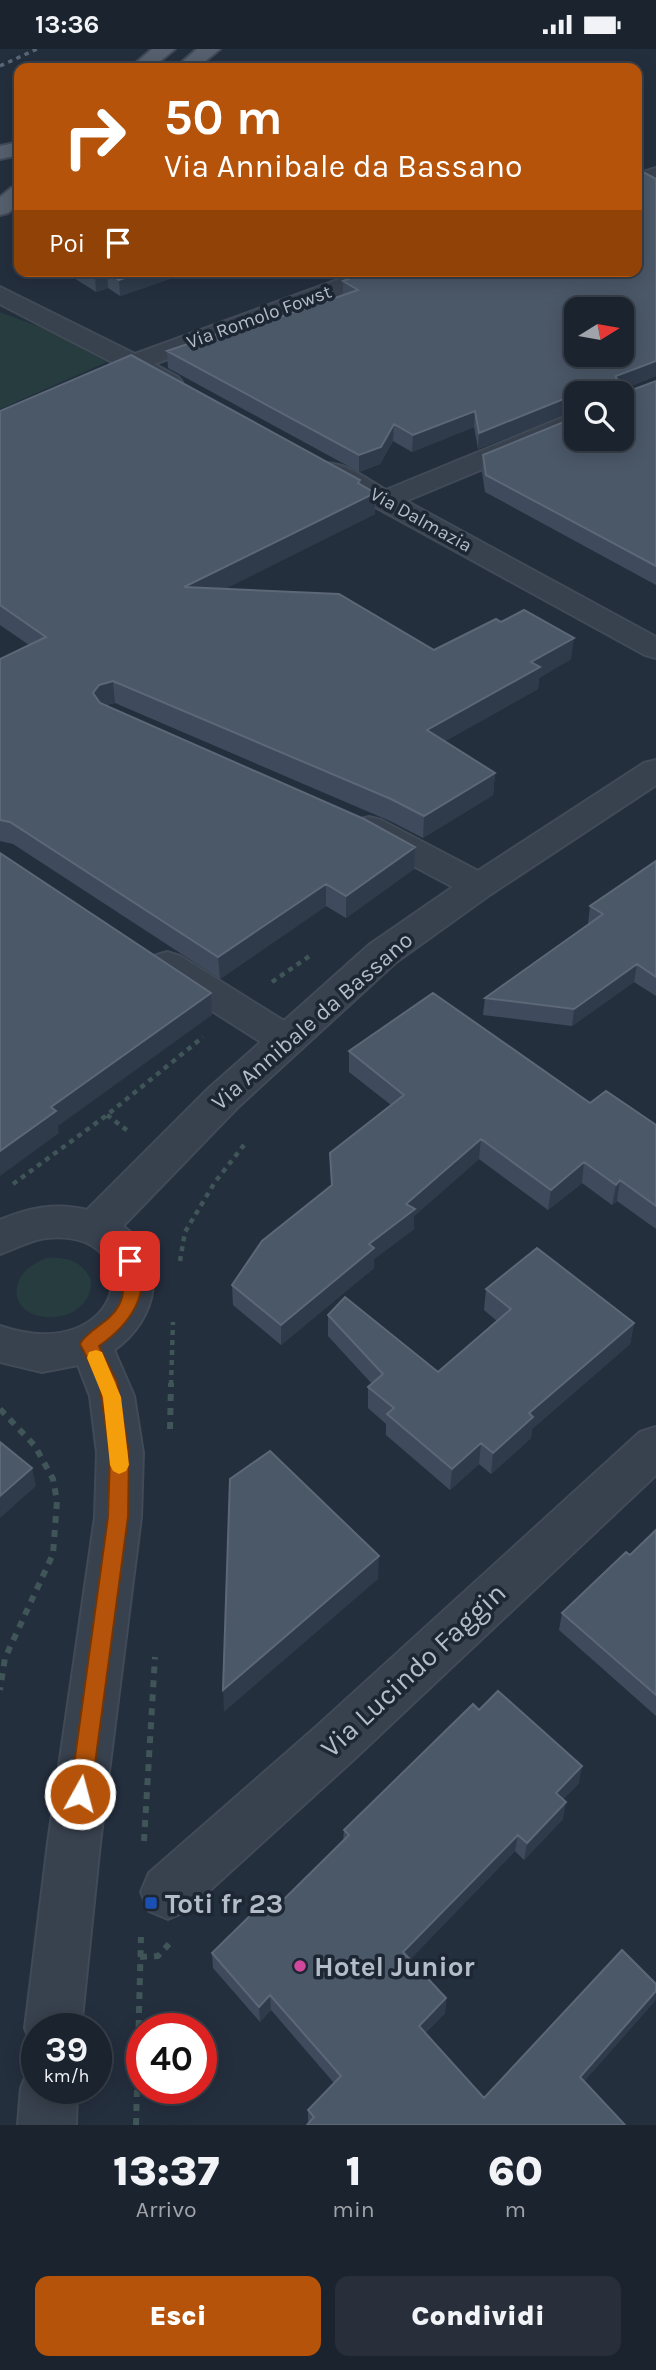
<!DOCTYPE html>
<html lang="it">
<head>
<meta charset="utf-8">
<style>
  body { margin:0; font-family:Karla,sans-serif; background:#282f3a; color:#f1f3f6; height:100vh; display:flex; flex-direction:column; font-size:26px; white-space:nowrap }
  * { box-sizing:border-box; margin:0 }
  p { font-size:23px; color:#a0a4aa }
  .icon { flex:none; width:38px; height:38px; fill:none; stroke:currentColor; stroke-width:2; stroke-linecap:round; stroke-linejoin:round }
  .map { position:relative; height:2076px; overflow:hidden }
  .drawer { display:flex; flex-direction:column; background:#1b232e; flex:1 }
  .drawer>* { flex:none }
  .top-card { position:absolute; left:14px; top:14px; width:628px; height:214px; border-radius:14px; box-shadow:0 4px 18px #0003,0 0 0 2px #39404a; background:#b45309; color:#fff; overflow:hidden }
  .needle { width:46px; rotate:79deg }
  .fabs { position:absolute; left:564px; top:248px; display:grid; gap:14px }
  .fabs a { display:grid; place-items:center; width:70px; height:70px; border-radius:14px; background:#1b232e; box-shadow:0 4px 18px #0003,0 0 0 2px #39404a; font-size:35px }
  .speed { position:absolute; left:21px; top:1964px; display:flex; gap:14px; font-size:35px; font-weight:700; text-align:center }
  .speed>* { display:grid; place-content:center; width:91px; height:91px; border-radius:50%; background:#1b232e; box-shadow:0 4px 18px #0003,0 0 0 2px #39404a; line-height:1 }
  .speed small { font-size:18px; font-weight:400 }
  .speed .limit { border:10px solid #d22; background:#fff; color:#111 }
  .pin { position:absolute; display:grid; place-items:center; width:60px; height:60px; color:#fff; margin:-30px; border-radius:14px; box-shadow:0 4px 10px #0006 }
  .me { position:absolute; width:77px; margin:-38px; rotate:7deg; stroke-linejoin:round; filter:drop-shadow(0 0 5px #0008) }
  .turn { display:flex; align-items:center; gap:24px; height:147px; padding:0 35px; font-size:32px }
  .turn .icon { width:91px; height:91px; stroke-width:2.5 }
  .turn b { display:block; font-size:49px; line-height:60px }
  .then { display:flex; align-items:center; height:66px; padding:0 35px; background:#0003; gap:14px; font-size:26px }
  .eta { display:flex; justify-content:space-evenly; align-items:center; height:119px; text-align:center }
  .eta b { font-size:42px; font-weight:800; line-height:49px }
  .button { display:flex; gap:14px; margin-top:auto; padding:14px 35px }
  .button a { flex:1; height:80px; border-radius:14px; background:#b45309; color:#fff; font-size:28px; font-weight:800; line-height:80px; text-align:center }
  .button a+a { background:#282f3a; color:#f1f3f6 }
  .status { display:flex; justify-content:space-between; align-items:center; height:49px; padding:0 35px; background:#1b232e; direction:ltr }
  .status svg { height:19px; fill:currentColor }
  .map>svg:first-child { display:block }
</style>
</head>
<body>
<div class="status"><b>13:36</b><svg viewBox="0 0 49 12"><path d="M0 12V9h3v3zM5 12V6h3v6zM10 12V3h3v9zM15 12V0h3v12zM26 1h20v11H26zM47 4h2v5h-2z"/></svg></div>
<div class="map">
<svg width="656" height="2076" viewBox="0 0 656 2076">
  <rect width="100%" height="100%" fill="#242f3e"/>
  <path fill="#263c3f" d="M 0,263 L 45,280 L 107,313 L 0,360 Z
    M 47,1209 C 68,1208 82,1212 91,1231 C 93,1280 10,1279 17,1238 C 20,1222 34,1214 47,1209 Z"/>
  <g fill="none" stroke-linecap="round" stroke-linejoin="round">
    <defs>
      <path id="minor" d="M 656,119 L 656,133 L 637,139 L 637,125 Z
        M 362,222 L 397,222 L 393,227 L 154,315 L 178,328 L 182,333 L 178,338 L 169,341 L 160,338 L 0,255 L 0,238 L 135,305 Z
        M 576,363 L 576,381 L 406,452 L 656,588 L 656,609 L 645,606 L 319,427 L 315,421 L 319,415 C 342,410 366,430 386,441 Z
        M 656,711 L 656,736 L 491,845 L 395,914 L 237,1059 L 123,1177 C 170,1211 158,1270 114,1301 L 134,1347 L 143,1404 L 141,1468 L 100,1794 L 81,1979 L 37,1979 L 37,2000 L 33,1999 L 25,1979 L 48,1794 L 95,1468 L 97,1404 L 90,1347 L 78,1316 L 42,1323 L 0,1313 L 0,1277 C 127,1320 152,1178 46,1189 C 30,1191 15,1200 0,1205 L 0,1171 C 29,1159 56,1153 87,1161 L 209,1039 L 261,993 L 154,925 L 149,916 L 154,907 L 167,903 L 180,907 L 284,972 L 369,896 L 453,838 L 357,787 L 352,779 L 357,771 L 369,768 L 381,771 L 478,822 L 644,714 Z
        M 656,1378 L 656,1426 L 352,1712 L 187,1862 L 168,1870 L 149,1862 L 141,1843 L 149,1824 L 316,1678 L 640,1383 Z
        M 37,2016 L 37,2039 L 77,2039 L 76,2076 L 18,2076 L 21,2039 L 29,2019 Z"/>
      <path id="major" d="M 152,0 L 175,0 L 152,19 L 130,19 Z
        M 197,0 L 220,0 L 197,19 L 175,19 Z
        M 19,93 L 19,106 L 0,110 L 0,97 Z
        M 19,137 L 19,155 L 8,164 L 0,166 L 0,148 L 11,139 Z"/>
    </defs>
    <use href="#minor" stroke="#414a57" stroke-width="4"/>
    <use href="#major" stroke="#414a57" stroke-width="4"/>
    <path stroke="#3f5557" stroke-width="4.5" stroke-dasharray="5 5" stroke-linecap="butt" d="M 272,933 L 311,906
      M 107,1066 L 128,1082
      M 13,1135 L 107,1066 L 203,988
      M 180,1212 L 185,1183 L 215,1133 L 244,1096
      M 171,1336 L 173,1273"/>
    <path stroke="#3f5557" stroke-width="6" stroke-dasharray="7 7" stroke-linecap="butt" d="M 0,1360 L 35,1397 L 53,1430 L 57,1452 L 53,1505 L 5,1609 L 0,1641
      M 170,1380 L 171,1334
      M 144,1792 L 155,1608
      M 140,1908 L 158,1907 L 169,1895
      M 136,2076 L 141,1888"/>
    <use href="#minor" fill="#38414e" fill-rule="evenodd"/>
    <use href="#major" fill="#56606e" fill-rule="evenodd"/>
    <path stroke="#5a6575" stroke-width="3.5" stroke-dasharray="4.5 4.5" stroke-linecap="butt" d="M 0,17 L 37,0"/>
  </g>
  <path fill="#3f4b5c" d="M 637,126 L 656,130 L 656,327 L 621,341 L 621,345 L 656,332 L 656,536 L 485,443 L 482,423 L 483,406 L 621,390 L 576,345 L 576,361 L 478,400 L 474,378 L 412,403 L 393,392 L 380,415 L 359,423 L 168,319 L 167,302 L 254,277 L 343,246 L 343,232 Z
    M 63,222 L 193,222 L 120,247 L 108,239 L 96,243 Z
    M 0,362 L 360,431 L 360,435 L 375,465 L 224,540 L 434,601 L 571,610 L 539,629 L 538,640 L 445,692 L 495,724 L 493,746 L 423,789 L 390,772 L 115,654 L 106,656 L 414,820 L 346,869 L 326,857 L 220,930 L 13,795 L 0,792 L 0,610 L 29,596 L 0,576 Z
    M 656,812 L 656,947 L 634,933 L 572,977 L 483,966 L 485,949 L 589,875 L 588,875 L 590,857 Z
    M 349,1002 L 590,1054 L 656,1076 L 656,1180 L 617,1152 L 612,1156 L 582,1134 L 548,1161 L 479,1110 L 414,1167 L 414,1180 L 374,1210 L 374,1219 L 281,1296 L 233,1256 L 232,1236 L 331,1137 L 330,1104 L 391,1056 L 349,1023 Z
    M 486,1240 L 634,1274 L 630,1295 L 532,1380 L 531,1389 L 491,1425 L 479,1415 L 450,1441 L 386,1386 L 386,1375 L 368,1359 L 368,1338 L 372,1335 L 328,1287 L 328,1266 L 438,1323 L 497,1272 L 484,1261 Z
    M 656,1481 L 656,1667 L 559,1581 L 562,1564 L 630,1506 Z
    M 479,1661 L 579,1734 L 563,1750 L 563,1770 L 524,1811 L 515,1802 L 410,1910 L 446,1949 L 445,1964 L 425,1984 L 484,2049 L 656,1935 L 656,1949 L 654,1953 L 584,2032 L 625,2076 L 308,2074 L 308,2061 L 334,2034 L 271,1961 L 260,1973 L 213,1919 L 212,1904 L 272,1862 L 343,1792 L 344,1781 Z"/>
  <path fill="#2f3b4b" d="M 145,222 L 193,222 L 120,247 L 119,231 Z
    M 107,223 L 108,239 L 96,243 L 95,227 Z
    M 656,312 L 656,327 L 614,344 L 616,327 Z
    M 576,345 L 576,361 L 478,400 L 479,384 Z
    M 475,362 L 474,378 L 412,403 L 413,386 Z
    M 394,375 L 393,392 L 380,415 L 359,423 L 359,406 Z
    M 360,431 L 360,451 L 375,444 L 375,465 L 185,560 L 184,538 L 358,434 Z
    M 574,589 L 571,610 L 539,629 L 538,640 L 426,703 L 427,681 L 531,613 Z
    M 113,632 L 115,654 L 101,657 L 93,644 L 99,636 Z
    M 495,724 L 493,746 L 423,789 L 424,767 Z
    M 415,798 L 414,820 L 346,869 L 346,847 Z
    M 326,835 L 326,857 L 220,930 L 218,908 Z
    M 637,915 L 634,933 L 572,977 L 574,960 Z
    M 211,944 L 212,966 L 58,1077 L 59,1084 L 0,1127 L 0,1102 L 51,1058 Z
    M 481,1090 L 479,1110 L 414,1167 L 414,1180 L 374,1210 L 374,1219 L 281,1296 L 281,1276 L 369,1195 L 406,1155 Z
    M 584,1113 L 582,1134 L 548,1161 L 551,1141 Z
    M 620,1131 L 617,1152 L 612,1156 L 616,1136 Z
    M 634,1274 L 630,1295 L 532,1380 L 531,1389 L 491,1425 L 493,1404 L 529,1364 Z
    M 481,1394 L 479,1415 L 450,1441 L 452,1420 Z
    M 32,1419 L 36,1437 L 0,1469 L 0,1447 Z
    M 379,1507 L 378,1530 L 224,1663 L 223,1641 Z
    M 582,1717 L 579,1734 L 553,1761 L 556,1744 Z
    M 566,1753 L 563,1770 L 524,1811 L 527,1794 Z
    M 518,1786 L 515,1802 L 402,1919 L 403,1903 Z
    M 656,1942 L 656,1949 L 654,1953 L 576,2042 L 580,2028 Z
    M 270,1946 L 271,1961 L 260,1973 L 259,1958 Z
    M 446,1949 L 445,1964 L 417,1991 L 419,1977 Z"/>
  <path fill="#4b5868" stroke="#5c6777" stroke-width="2" fill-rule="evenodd" d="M 645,124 L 656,130 L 656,312 L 616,327 L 616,330 L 620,331 L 621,345 L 656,332 L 656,517 L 486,426 L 483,406 L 576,368 L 576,390 L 621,390 L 621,345 L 576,345 L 479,384 L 475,362 L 413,386 L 394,375 L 381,398 L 359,406 L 167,302 L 249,274 L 254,277 L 358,241 L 343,232 L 370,222 L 637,222 L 637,125 ZM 576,261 L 621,261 L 621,306 L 576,306 Z
    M 86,222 L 145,222 L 119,231 L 107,223 L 95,227 Z
    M 131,306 L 360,431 L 358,434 L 375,444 L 184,538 L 339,545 L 434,601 L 496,570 L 501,573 L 524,561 L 574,589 L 531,613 L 540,618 L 427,681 L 495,724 L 424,767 L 391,750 L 113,632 L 99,636 L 93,644 L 100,654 L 364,770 L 415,798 L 346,847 L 326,835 L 218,908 L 10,773 L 0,771 L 0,610 L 46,588 L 0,556 L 0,362 Z
    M 0,804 L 211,944 L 51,1058 L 56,1062 L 0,1102 Z
    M 656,812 L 656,928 L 637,915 L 574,960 L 485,949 L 603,865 L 590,857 Z
    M 433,944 L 590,1054 L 606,1042 L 656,1076 L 656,1157 L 620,1131 L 616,1136 L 584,1113 L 551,1141 L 481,1090 L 406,1155 L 415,1160 L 369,1195 L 374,1199 L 281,1276 L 232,1236 L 262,1192 L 332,1136 L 330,1104 L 404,1046 L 349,1002 Z
    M 537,1199 L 634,1274 L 529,1364 L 533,1368 L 493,1404 L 481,1394 L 452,1420 L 387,1365 L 394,1359 L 368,1338 L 383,1325 L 328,1266 L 345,1248 L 438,1323 L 511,1260 L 486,1240 Z
    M 0,1393 L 32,1419 L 0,1447 Z
    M 270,1402 L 379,1507 L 223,1641 L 230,1430 Z
    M 656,1481 L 656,1646 L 562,1564 L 626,1503 L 630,1506 Z
    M 498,1642 L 582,1717 L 556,1744 L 566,1753 L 527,1794 L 518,1786 L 403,1903 L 446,1949 L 419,1977 L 484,2049 L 622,1901 L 656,1935 L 656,1942 L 580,2028 L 625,2076 L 307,2076 L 314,2068 L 308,2061 L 341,2027 L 270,1946 L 259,1958 L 212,1904 L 264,1853 L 272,1862 L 349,1786 L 344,1781 L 473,1655 L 479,1661 Z"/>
  <path fill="#b45309" stroke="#753606" stroke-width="2" d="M 130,1205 L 136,1207 C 154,1244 128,1277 99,1297 L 117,1333 L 129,1405 L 128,1468 L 91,1745 L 88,1752 L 80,1755 L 73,1752 L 70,1745 L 108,1468 L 110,1405 L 99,1333 L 80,1295 C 88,1280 110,1274 119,1256 C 129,1237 118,1219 123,1207 Z"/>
  <path fill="#f59e0b" d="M 96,1301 L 102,1303 L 121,1348 L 129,1416 L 126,1422 L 119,1425 L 113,1422 L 110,1416 L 103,1348 L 87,1309 L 89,1303 Z"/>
  <rect fill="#1a4fb4" stroke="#1d2633" stroke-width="2.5" x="144" y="1847" width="14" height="14" rx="3.5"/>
  <circle fill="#d1479c" stroke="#1d2633" stroke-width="2.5" cx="300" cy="1917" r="7"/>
  <g text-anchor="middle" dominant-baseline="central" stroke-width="7" stroke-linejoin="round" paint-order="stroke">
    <g font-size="19" fill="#b4bcc9" stroke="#1d2633">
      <text transform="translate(259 268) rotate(-20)">Via Romolo Fowst</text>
      <text transform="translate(421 471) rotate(29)">Via Dalmazia</text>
    </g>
    <g font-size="23" fill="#b4bcc9" stroke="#1d2633">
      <text transform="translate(312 972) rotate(-41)">Via Annibale da Bassano</text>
    </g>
    <g font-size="28" fill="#b4bcc9" stroke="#1d2633">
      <text transform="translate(413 1621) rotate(-43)">Via Lucindo Faggin</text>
    </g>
    <g font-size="28" font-weight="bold" fill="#b4bcc9" stroke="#1d2633" text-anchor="start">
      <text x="165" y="1854">Toti fr 23</text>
      <text x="314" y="1917">Hotel Junior</text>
    </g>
  </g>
</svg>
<div class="fabs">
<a><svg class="needle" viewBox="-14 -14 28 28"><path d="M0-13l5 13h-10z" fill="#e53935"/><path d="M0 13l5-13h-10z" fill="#a0a4aa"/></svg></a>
<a><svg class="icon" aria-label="search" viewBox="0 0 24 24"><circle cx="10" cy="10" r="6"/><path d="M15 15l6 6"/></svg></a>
</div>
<div class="speed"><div>39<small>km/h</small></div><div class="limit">40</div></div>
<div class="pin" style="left:130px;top:1212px;background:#d93025"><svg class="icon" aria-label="arrive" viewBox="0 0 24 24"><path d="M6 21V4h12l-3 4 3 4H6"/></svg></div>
<svg class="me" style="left:80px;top:1745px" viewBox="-20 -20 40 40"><circle r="17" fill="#b45309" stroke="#fff" stroke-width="3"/><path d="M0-11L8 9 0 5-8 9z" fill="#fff"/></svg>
<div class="top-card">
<div class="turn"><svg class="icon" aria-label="right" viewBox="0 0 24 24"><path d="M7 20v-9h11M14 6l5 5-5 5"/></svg><div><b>50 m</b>Via Annibale da Bassano</div></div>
<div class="then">Poi<svg class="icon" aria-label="arrive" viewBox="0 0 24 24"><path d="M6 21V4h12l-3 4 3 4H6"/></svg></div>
</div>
</div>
<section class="drawer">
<div class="eta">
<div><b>13:37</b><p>Arrivo</p></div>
<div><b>1</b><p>min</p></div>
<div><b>60</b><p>m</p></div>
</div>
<div class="button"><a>Esci</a><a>Condividi</a></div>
</section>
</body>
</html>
